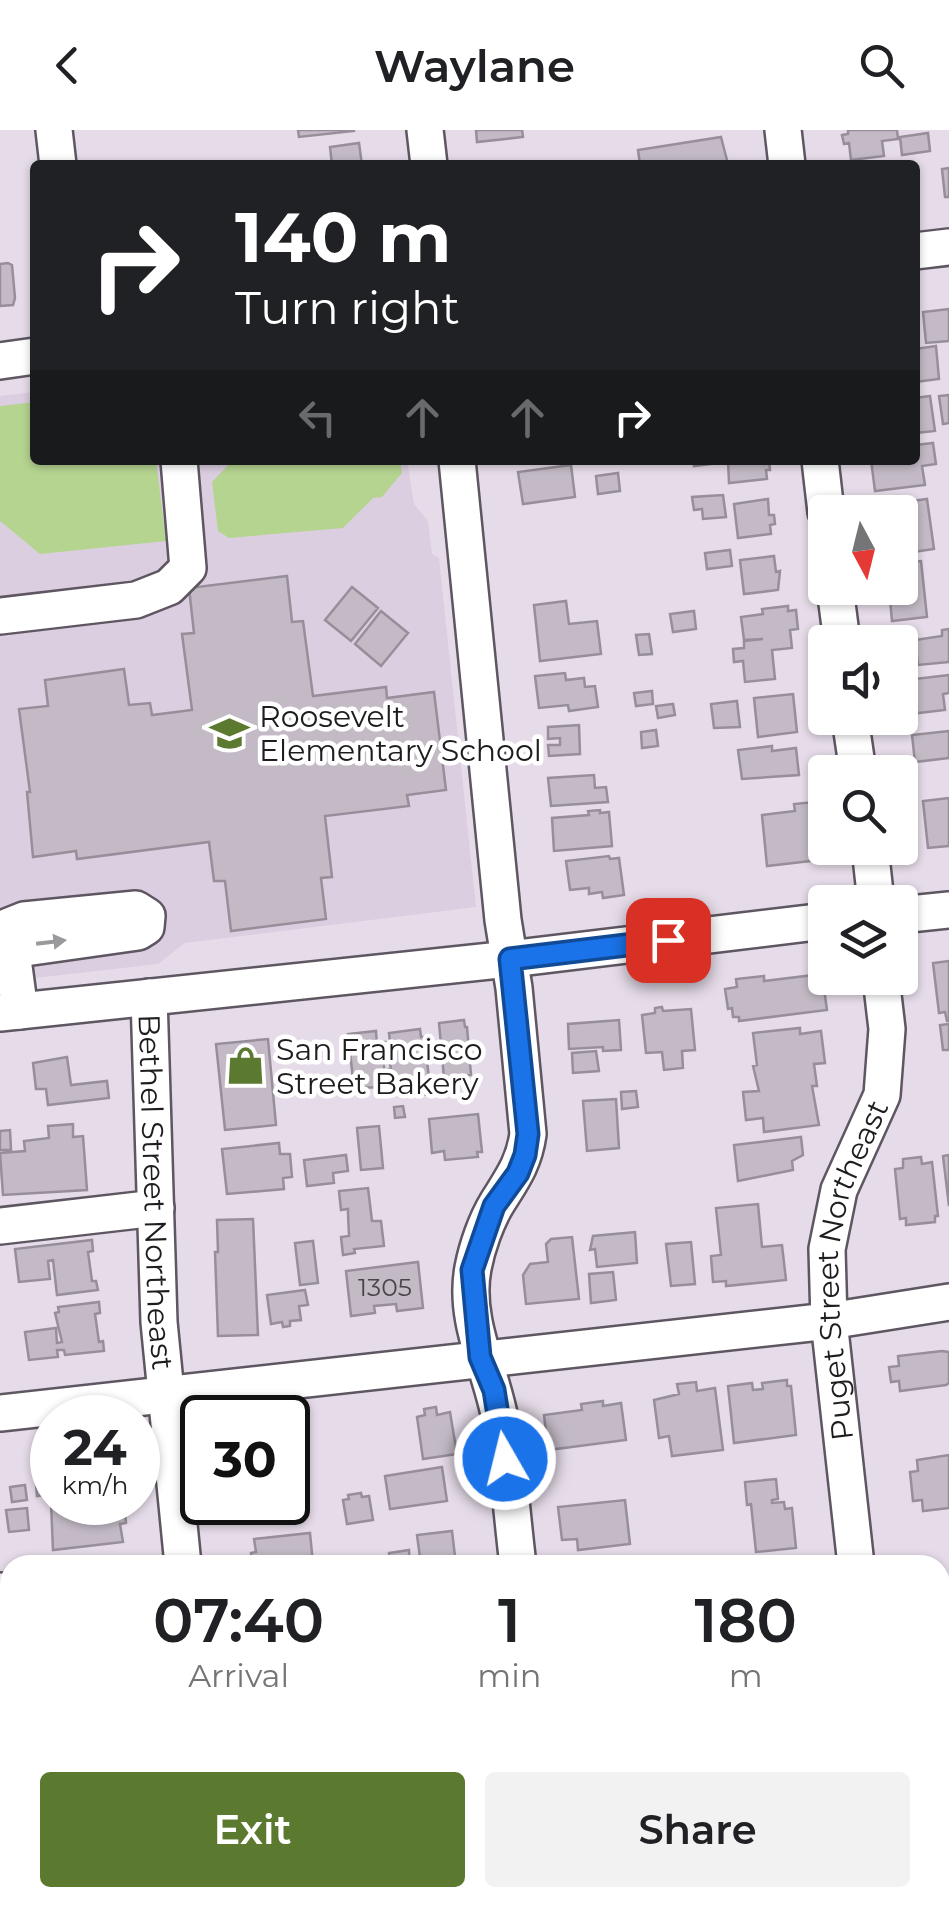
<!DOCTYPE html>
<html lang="en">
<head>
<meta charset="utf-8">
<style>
  body { margin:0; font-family:Montserrat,sans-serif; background:#f2f2f2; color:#202124; height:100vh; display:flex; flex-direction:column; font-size:38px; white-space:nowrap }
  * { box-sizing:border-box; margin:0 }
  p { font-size:32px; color:#757577 }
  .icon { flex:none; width:55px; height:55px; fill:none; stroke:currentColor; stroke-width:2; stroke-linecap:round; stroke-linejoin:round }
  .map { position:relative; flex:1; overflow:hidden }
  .details { position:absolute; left:0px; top:1425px; width:950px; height:352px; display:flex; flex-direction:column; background:#fff; border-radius:30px 30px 0 0; box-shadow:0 2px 8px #0004 }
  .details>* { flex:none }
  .guide { position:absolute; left:30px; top:30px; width:890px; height:305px; border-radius:10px; box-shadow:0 2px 8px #0004; background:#202124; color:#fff; overflow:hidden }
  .needle { width:65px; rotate:173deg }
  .tools { position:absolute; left:808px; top:365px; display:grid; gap:20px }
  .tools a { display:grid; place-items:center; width:110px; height:110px; border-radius:10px; background:#fff; box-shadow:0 2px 8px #0004; font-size:50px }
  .speed { position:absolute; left:30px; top:1265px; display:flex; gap:20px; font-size:50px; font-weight:700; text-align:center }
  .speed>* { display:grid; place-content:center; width:130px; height:130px; border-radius:50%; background:#fff; box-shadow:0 2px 8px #0004; line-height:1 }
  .speed small { font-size:25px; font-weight:400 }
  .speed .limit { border:5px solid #111; border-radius:15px; background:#fff; color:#111 }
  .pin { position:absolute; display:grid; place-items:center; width:85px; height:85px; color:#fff; margin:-42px; border-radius:20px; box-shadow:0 5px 15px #0006 }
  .me { position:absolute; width:110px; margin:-55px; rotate:352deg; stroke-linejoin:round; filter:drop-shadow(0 0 8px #0008) }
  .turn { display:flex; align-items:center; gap:35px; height:210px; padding:0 40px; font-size:45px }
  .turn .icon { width:130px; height:130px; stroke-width:2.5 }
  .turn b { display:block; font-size:70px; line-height:85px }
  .lanes { display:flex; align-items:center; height:95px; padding:0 40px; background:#0003; justify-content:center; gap:50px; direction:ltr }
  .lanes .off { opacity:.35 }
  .eta { display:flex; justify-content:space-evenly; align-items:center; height:170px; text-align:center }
  .eta b { font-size:60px; font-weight:600; line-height:70px }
  .cta { display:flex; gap:20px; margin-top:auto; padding:20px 40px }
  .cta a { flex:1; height:115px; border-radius:10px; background:#5b792f; color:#fff; font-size:40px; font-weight:600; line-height:115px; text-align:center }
  .cta a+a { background:#f2f2f2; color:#202124 }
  header { display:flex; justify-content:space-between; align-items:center; height:130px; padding:0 40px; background:#fff; font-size:45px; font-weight:600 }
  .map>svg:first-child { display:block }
</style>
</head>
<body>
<header><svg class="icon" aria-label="back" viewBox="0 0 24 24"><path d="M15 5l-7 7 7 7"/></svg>Waylane<svg class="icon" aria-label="search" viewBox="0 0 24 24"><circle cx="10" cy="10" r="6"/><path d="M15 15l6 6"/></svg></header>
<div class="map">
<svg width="949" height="1776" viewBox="0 0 949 1776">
  <rect width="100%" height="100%" fill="#e6dce9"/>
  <path fill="#dccee1" d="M 35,262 L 35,330 L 407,330 L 414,374 L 428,391 L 432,424 L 439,428 L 476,777 L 185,813 L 158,834 L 0,852 L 0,266 Z"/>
  <path fill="#b5d490" d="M 35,272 L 35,330 L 156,330 L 166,411 L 40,424 L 0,391 L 0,276 Z
    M 233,330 L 400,330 L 402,343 L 382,367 L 373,368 L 343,398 L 229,408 L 218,401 L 212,352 Z"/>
  <path fill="#c3bac6" stroke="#978e9a" stroke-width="2.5" d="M 298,0 L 354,0 L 354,1 L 299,7 Z
    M 476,0 L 522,0 L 523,7 L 477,12 Z
    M 848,0 L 897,0 L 898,9 L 882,11 L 884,26 L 851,30 L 849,13 L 844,14 L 842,5 L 848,4 Z
    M 928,3 L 930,21 L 902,25 L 900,7 Z
    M 721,7 L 728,34 L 640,35 L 638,20 Z
    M 359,13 L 362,35 L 332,35 L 330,17 Z
    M 949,38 L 949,67 L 945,67 L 942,39 Z
    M 8,133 L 12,135 L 15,168 L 13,175 L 0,176 L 0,134 Z
    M 949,179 L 949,211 L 926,213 L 923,182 Z
    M 936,216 L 939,249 L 915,252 L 915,219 Z
    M 949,265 L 949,293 L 943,294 L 939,266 Z
    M 930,266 L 935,301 L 915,303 L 915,268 Z
    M 933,313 L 936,334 L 922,336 L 925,355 L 875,361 L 871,330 L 915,330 L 915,315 Z
    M 693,330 L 719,330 L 719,333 L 694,336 Z
    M 728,330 L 769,330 L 770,340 L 766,340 L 767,349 L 729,353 Z
    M 571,335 L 575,367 L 523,374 L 518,342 Z
    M 618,343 L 620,361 L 598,364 L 596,346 Z
    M 723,365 L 726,387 L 703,389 L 702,379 L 694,380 L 692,367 Z
    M 768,369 L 769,385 L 774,385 L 775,394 L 770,395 L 771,404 L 738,408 L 734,374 Z
    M 927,369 L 934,419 L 900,424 L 900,382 L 884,382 L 883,375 Z
    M 730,420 L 732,436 L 707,439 L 705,423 Z
    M 774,426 L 776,442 L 780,441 L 778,460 L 744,464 L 740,430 Z
    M 921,431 L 927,487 L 892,491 L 889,458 L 900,458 L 900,433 Z
    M 287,446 L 292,492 L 303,491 L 313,566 L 386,557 L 387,568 L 434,562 L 446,660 L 407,665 L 409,676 L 325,686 L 332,747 L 321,748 L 326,789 L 231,801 L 225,751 L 214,751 L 209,712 L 77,729 L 76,721 L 33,727 L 27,662 L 30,662 L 19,579 L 48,576 L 45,550 L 124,539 L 129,575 L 150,573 L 152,585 L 192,580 L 182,504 L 194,503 L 189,458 Z
    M 352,457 L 378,478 L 351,511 L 325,490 Z
    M 566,471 L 569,494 L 597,491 L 601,524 L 540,531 L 534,475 Z
    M 788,476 L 788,481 L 796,480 L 798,499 L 790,500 L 792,518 L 772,520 L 775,549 L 745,552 L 743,531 L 734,532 L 733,519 L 744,518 L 744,511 L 763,509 L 744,510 L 741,487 L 763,484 L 762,479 Z
    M 381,481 L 408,503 L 381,536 L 355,514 Z
    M 694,481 L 696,499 L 673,502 L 670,484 Z
    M 949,499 L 949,532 L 918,535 L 915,510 L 942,506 L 942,500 Z
    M 649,504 L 652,524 L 639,525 L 636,505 Z
    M 565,543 L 566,550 L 584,548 L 585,557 L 595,556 L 598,577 L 569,581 L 568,575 L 539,578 L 535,546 Z
    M 949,545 L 949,563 L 943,564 L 945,580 L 910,584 L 906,550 Z
    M 652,561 L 653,574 L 636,576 L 634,563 Z
    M 793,564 L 797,602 L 758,607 L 754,568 Z
    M 737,571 L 740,597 L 714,598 L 711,574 Z
    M 673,574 L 675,585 L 658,588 L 656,576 Z
    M 579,595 L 580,624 L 549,626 L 548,615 L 560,615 L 560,608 L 548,609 L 548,597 Z
    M 656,600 L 658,616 L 642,618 L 641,602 Z
    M 949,601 L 949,628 L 915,632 L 912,605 Z
    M 772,616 L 772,621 L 796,618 L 799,645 L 742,649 L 738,620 Z
    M 594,645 L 595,658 L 606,657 L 608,672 L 551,676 L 548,648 Z
    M 949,668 L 949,716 L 928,718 L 923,671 Z
    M 814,672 L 820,730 L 767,736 L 762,685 L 795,681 L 794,674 Z
    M 600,680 L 600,683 L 609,682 L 612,716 L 554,721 L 552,688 L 589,685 L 588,681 Z
    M 609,726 L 610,729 L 619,728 L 624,765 L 603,768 L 602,762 L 589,764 L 589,758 L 570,760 L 566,731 Z
    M 949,831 L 949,891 L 947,891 L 945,882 L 939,883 L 933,833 Z
    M 822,844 L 827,880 L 739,891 L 739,887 L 733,887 L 732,878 L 728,879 L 725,859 L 737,857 L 736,849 L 764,846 L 764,851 Z
    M 662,877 L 663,881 L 691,879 L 695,920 L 682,921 L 683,938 L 664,940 L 662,922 L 646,923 L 642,885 L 655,883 L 655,878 Z
    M 464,890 L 465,897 L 467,897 L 471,945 L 444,948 L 439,893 Z
    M 619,890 L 621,920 L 603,921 L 603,917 L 569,919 L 568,894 Z
    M 949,894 L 949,920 L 943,920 L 940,895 Z
    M 800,898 L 800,904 L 821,901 L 825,933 L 814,934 L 817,956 L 812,956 L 819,995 L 764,1002 L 763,988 L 746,990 L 743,962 L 759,961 L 753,936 L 757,935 L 753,903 Z
    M 420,899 L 421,907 L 424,907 L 431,964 L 406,967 L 405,956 L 390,958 L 388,939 L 391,939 L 385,912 L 390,912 L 389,903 Z
    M 376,901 L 377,916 L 382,915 L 386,957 L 354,958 L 348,904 Z
    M 268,909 L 276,995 L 225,1000 L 216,914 Z
    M 596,921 L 599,941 L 573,943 L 572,923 Z
    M 67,927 L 71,955 L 107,951 L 109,968 L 48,975 L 46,959 L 36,959 L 33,933 Z
    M 636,961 L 638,977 L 622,979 L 621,962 Z
    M 616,969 L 619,1018 L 587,1021 L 583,971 Z
    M 403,976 L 405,987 L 395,988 L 394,977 Z
    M 478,984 L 482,1022 L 477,1022 L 478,1027 L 445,1030 L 444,1021 L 432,1023 L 429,989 Z
    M 73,994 L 73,1007 L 83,1006 L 87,1060 L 3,1065 L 0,1023 L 25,1021 L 24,1011 L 49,1008 L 48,996 Z
    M 379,996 L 383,1038 L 361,1040 L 357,998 Z
    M 10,1000 L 11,1020 L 0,1020 L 0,1001 Z
    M 801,1007 L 803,1025 L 792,1031 L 793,1040 L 738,1051 L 734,1015 Z
    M 279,1013 L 280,1024 L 290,1024 L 292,1047 L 283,1048 L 284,1059 L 227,1064 L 222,1019 Z
    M 346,1025 L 348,1041 L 333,1043 L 334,1053 L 307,1056 L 304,1030 Z
    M 949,1025 L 949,1076 L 943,1026 Z
    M 921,1027 L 922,1034 L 932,1032 L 938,1086 L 935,1086 L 935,1092 L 906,1095 L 906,1088 L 900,1089 L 895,1039 L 903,1038 L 903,1029 Z
    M 368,1058 L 372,1091 L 381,1091 L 384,1116 L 354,1119 L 355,1123 L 343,1125 L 341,1107 L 349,1106 L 348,1084 L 348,1079 L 341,1080 L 339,1061 Z
    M 758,1074 L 762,1117 L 782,1115 L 786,1150 L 726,1156 L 726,1151 L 713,1152 L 711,1126 L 721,1125 L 716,1078 Z
    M 253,1089 L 258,1205 L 218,1206 L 215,1122 L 218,1122 L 217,1090 Z
    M 635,1102 L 637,1133 L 597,1137 L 595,1119 L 590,1120 L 593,1106 Z
    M 572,1107 L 579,1169 L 526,1174 L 523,1145 L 530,1134 L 548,1132 L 546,1114 L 551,1109 Z
    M 92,1110 L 93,1121 L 88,1122 L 92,1151 L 96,1151 L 98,1160 L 57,1165 L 53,1130 L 48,1131 L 50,1149 L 19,1152 L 15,1119 Z
    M 313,1111 L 318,1153 L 300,1155 L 295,1113 Z
    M 691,1112 L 695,1154 L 671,1156 L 666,1114 Z
    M 418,1132 L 423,1178 L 397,1181 L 396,1174 L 374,1176 L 375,1183 L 351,1186 L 346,1141 Z
    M 613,1142 L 616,1170 L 591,1173 L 589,1144 Z
    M 305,1160 L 308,1175 L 299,1176 L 301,1190 L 290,1191 L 290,1196 L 283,1197 L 282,1192 L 271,1194 L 267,1165 Z
    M 99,1172 L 100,1183 L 95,1184 L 99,1212 L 103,1211 L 104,1221 L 65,1225 L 64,1220 L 57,1220 L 58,1227 L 29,1230 L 25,1202 L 56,1198 L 57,1213 L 62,1212 L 55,1183 L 59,1182 L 58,1177 Z
    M 942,1221 L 949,1222 L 949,1253 L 946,1255 L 900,1261 L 899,1251 L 891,1252 L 889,1237 L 899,1236 L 898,1226 Z
    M 787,1250 L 787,1256 L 791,1256 L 796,1305 L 734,1313 L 728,1256 L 752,1253 L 753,1260 L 763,1259 L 762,1253 Z
    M 696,1252 L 697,1261 L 715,1258 L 723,1320 L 672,1326 L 669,1306 L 659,1308 L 654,1270 L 679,1264 L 677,1254 Z
    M 603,1271 L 603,1276 L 621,1273 L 626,1310 L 548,1320 L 544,1285 L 582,1280 L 581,1274 Z
    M 436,1277 L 437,1285 L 450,1282 L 457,1324 L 423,1329 L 417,1287 L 425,1285 L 424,1279 Z
    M 296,1284 L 300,1308 L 288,1311 L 288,1314 L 288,1288 L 277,1288 Z
    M 949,1325 L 949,1378 L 923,1381 L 922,1370 L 913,1371 L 910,1342 L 918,1341 L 917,1330 Z
    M 442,1337 L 447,1371 L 390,1379 L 385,1346 Z
    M 52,1340 L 52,1364 L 37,1366 L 35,1342 Z
    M 776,1349 L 778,1369 L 772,1370 L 772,1373 L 784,1372 L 785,1379 L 792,1378 L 796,1418 L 756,1422 L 751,1374 L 747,1375 L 745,1352 Z
    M 25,1355 L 27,1370 L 12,1372 L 10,1357 Z
    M 361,1363 L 362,1367 L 369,1366 L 373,1390 L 347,1394 L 343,1370 L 349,1369 L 348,1365 Z
    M 625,1370 L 630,1414 L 578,1420 L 577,1409 L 562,1410 L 558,1377 Z
    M 117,1372 L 119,1382 L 125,1381 L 126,1393 L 120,1394 L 123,1412 L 53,1420 L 51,1373 Z
    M 27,1378 L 29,1400 L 9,1402 L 6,1380 Z
    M 452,1401 L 456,1435 L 421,1435 L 417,1405 Z
    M 310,1403 L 313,1433 L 337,1431 L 337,1435 L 257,1435 L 257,1432 L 252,1432 L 251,1423 L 256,1422 L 254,1409 Z
    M 409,1420 L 410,1435 L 390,1435 L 389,1423 Z
    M 632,1427 L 633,1435 L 570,1435 Z
    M 949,1513 L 949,1554 L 941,1555 L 942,1514 Z
    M 949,1650 L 949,1687 L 942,1688 L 940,1651 Z
    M 0,1749 L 3,1749 L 5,1776 L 0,1776 Z
    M 116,1768 L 159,1768 L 159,1773 L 116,1776 Z
    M 285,1768 L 327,1768 L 328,1776 L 286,1776 Z
    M 448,1768 L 492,1768 L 493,1776 L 449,1776 Z
    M 600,1768 L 642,1768 L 643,1773 L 601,1776 Z
    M 827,1770 L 828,1776 L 783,1776 L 783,1775 Z"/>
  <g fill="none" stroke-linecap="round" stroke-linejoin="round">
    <defs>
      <g id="minor">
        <path d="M 54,0 L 58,35"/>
        <path d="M 425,0 L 429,35"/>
        <path d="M 783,0 L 787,35"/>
        <path d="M 915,121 L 949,117"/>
        <path d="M 0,231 L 35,226"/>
        <path d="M 457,330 L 503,790 L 514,858 L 528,1004 C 524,1033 512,1049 497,1073 C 486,1091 477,1117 473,1138 C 463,1190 491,1240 500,1289 C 509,1337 512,1387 518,1435"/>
        <path d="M 820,330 L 826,382"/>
        <path d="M 835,458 L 842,512"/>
        <path d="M 0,486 L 136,470 L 169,457 L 188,438 L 179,330"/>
        <path d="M 850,588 L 858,642"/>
        <path d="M 870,718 L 876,772"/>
        <path d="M 900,785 L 949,780"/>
        <path d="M 0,805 L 9,796 L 24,790 L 136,779 L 147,786 L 146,797 L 138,802 L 18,819 L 13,829 L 20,881"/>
        <path id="s1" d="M 149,867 L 159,1192 L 183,1435"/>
        <path d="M 0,883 L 510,829 L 825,791"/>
        <path d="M 0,1096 L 156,1078"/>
        <path d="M 0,1283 L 829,1191 L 949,1172"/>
        <path id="s2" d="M 856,1435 L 829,1191 L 827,1119 L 839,1060 L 882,965 L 887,899 L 881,848"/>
        <path d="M 0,1461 L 9,1545"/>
        <path d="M 940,1589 L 949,1588"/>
        <path d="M 220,1768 L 221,1776"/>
        <path d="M 541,1768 L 542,1776"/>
        <path d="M 890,1768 L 891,1776"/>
      </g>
    </defs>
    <use href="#minor" stroke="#5e5661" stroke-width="40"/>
    <use href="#minor" stroke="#fff" stroke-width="35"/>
  </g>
  <defs><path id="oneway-solid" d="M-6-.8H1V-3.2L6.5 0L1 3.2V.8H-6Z" transform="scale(2.5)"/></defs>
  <use fill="#9a999b" href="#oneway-solid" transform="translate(51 812) rotate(-7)"/>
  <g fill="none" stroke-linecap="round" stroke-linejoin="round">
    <defs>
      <path id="route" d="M 505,1329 L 494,1260 L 480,1227 L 472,1140 L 494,1076 L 518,1043 L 525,1025 L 528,1004 L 510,829 L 668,810"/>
    </defs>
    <use href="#route" stroke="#114b97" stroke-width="25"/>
    <use href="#route" stroke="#1a73e8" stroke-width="18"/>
  </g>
  <defs>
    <symbol id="school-bare" viewBox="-9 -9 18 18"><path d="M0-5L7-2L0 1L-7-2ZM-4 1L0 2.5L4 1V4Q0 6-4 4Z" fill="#5b792f" stroke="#fff" stroke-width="2.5" paint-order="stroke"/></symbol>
    <symbol id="shop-bare" viewBox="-9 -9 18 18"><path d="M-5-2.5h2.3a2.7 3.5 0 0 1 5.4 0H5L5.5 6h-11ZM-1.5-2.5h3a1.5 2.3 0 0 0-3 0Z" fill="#5b792f" stroke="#fff" stroke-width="2.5" paint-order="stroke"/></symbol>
  </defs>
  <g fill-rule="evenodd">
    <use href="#school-bare" x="202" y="576" width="55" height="55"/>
    <use href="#shop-bare" x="218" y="908" width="55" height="55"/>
  </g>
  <g text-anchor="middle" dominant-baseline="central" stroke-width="9" stroke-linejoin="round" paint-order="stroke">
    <g font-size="25" fill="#48444a">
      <text x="385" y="1157">1305</text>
    </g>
    <g font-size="30" fill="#1f1c20" stroke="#fff" text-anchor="start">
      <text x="259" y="586">Roosevelt<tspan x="259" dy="34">Elementary School</tspan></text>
      <text x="276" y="919">San Francisco<tspan x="276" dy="34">Street Bakery</tspan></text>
    </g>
    <g font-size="30" fill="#1f1c20" stroke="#fff">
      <text stroke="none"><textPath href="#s1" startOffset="195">Bethel Street Northeast</textPath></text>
      <text stroke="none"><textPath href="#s2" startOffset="300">Puget Street Northeast</textPath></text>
    </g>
  </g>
</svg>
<div class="tools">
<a><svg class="needle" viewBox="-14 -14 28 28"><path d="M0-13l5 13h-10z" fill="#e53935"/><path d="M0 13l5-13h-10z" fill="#757577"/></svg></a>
<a><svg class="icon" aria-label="sound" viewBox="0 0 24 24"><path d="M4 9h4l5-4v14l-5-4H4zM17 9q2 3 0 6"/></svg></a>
<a><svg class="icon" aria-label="search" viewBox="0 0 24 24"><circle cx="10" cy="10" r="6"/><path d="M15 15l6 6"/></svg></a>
<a><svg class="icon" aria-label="layers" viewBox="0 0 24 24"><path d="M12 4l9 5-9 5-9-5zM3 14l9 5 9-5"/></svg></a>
</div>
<div class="speed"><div>24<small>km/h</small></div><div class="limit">30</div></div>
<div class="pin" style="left:668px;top:810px;background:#d93025"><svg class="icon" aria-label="arrive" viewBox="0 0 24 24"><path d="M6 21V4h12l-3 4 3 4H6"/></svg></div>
<svg class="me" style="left:505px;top:1329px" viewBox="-20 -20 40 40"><circle r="17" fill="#1a73e8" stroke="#fff" stroke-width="3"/><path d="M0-11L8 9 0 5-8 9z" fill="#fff"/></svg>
<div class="guide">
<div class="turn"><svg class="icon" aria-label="right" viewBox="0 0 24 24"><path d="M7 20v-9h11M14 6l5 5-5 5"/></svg><div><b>140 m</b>Turn right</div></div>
<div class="lanes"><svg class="icon off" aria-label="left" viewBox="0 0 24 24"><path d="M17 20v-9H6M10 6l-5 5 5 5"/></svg><svg class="icon off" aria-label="ahead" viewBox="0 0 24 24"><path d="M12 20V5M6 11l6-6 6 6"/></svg><svg class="icon off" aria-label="ahead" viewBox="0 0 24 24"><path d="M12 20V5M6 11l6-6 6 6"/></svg><svg class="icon" aria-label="right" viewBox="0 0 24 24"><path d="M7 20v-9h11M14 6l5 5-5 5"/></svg></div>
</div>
<section class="details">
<div class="eta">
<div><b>07:40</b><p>Arrival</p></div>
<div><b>1</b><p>min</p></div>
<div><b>180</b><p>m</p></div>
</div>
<div class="cta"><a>Exit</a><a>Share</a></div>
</section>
</div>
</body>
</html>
